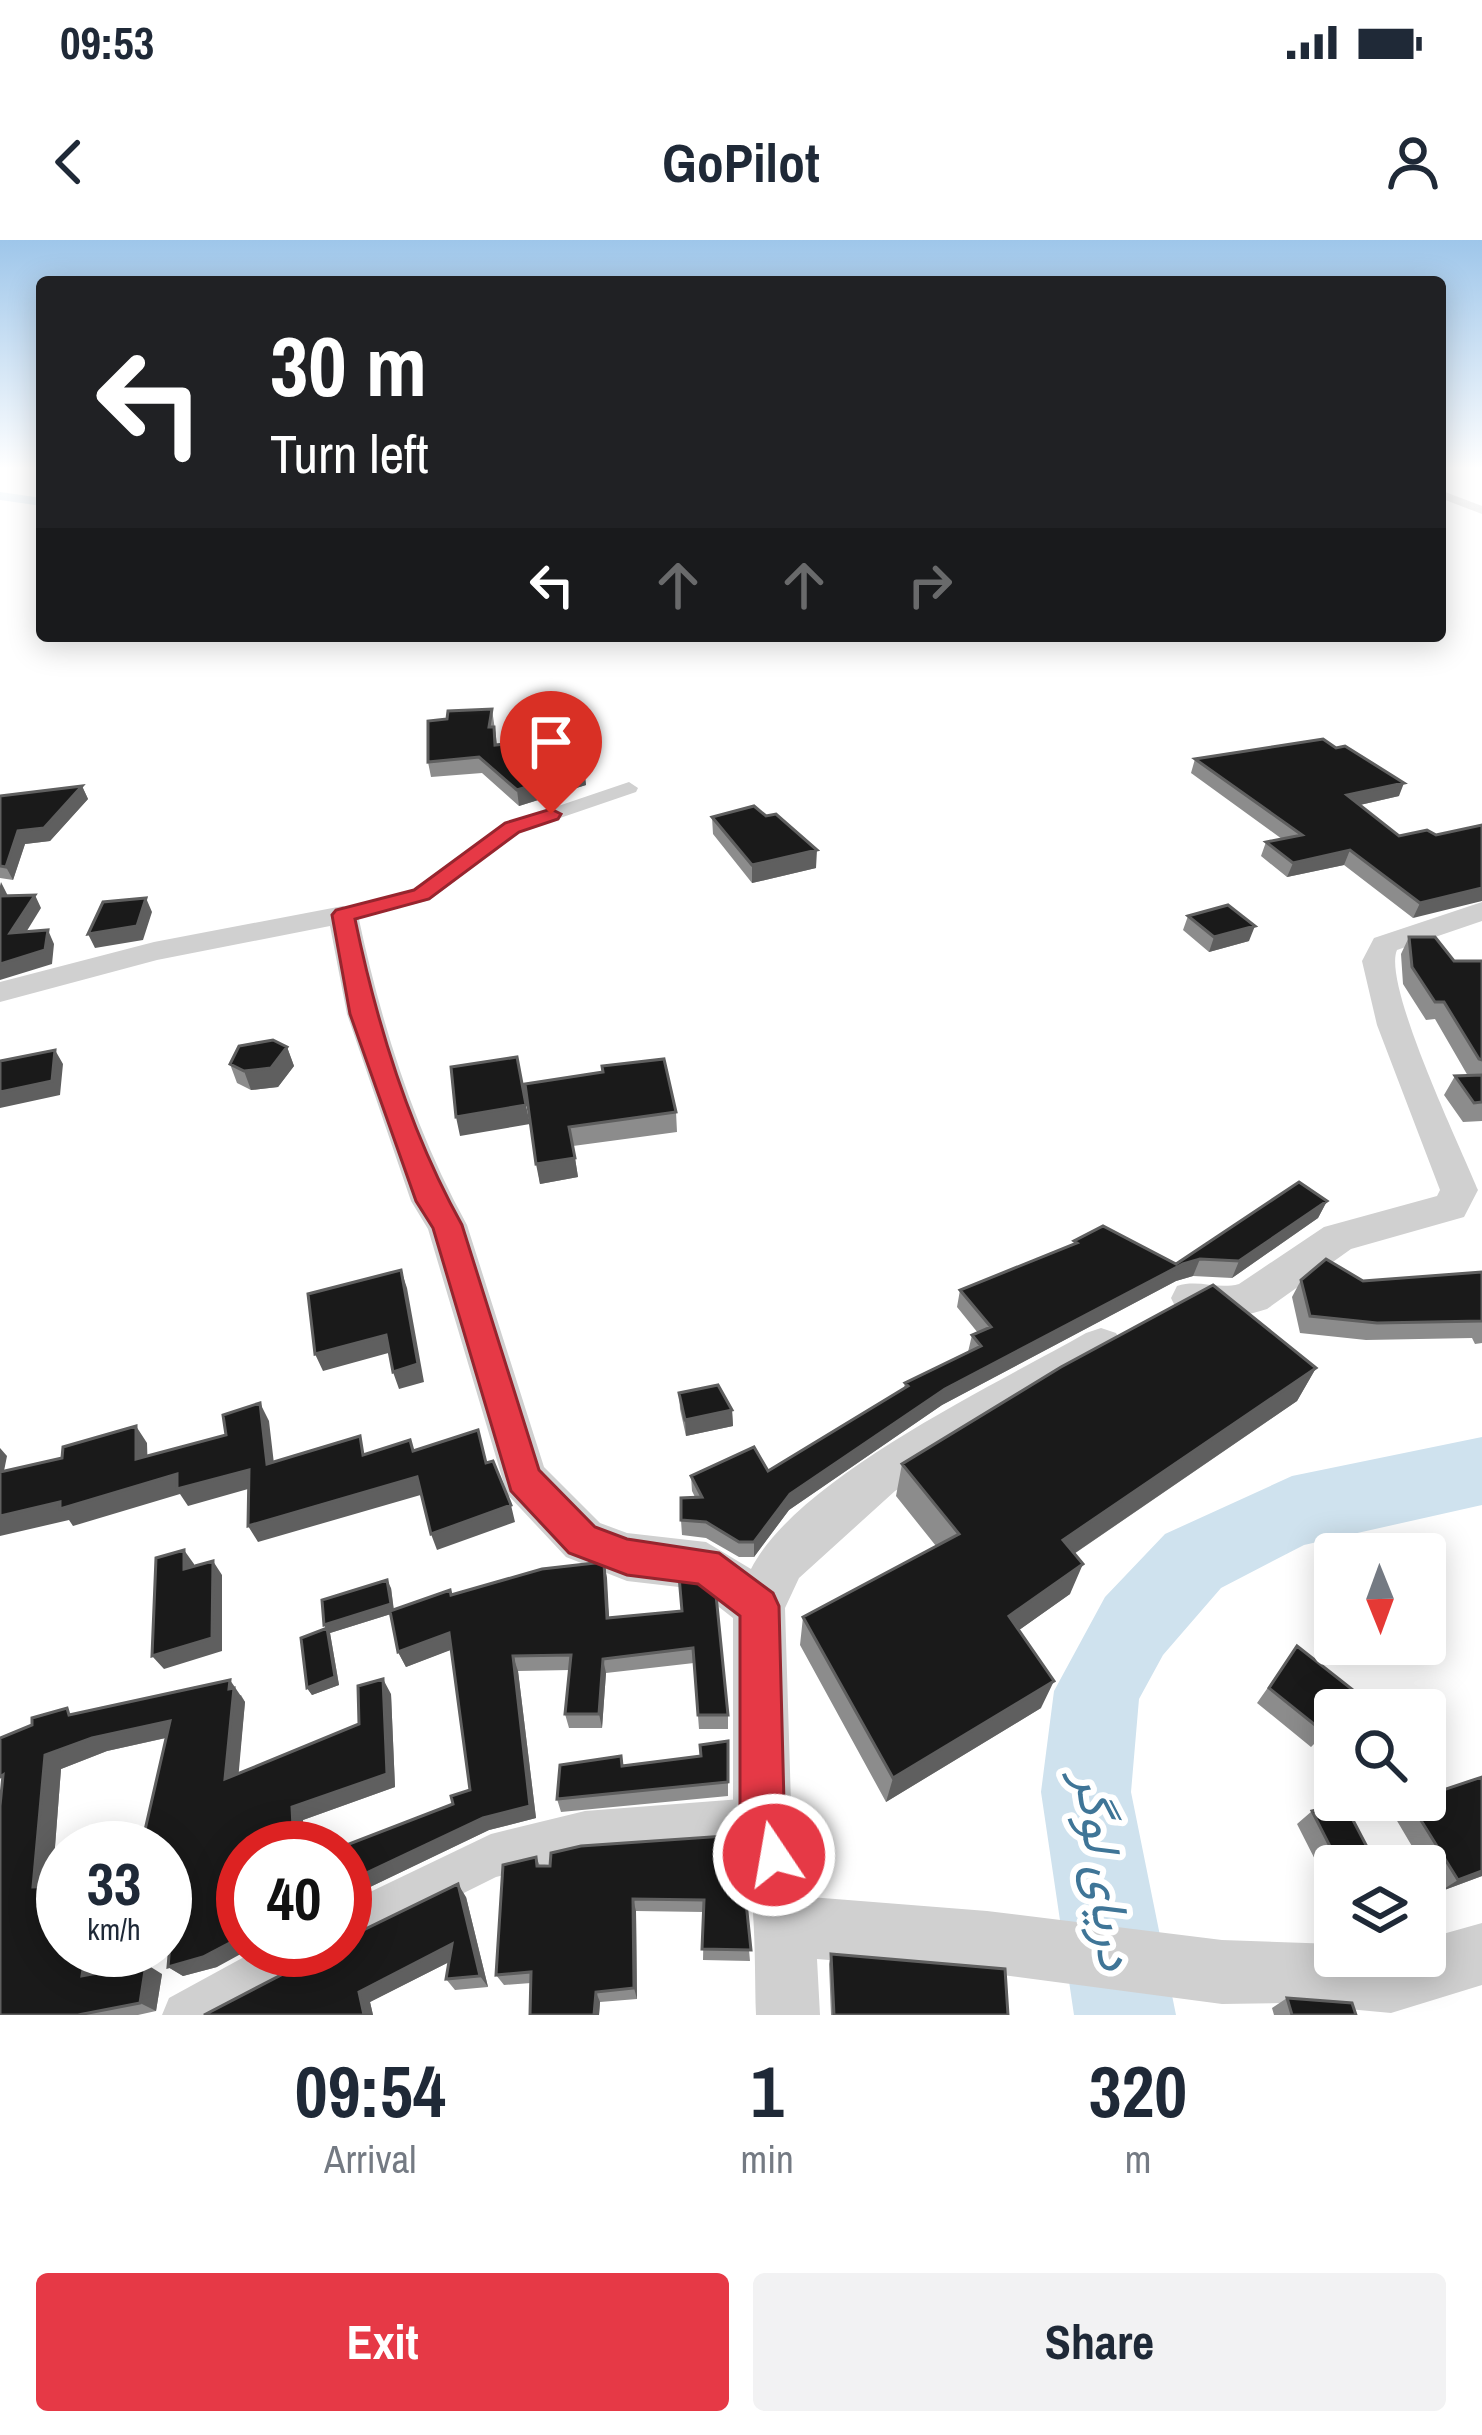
<!DOCTYPE html>
<html lang="en">
<head>
<meta charset="utf-8">
<style>
  body { margin:0; font-family:"Archivo Narrow",Vazirmatn,sans-serif; background:#f2f2f3; color:#1f2937; height:100vh; display:flex; flex-direction:column; font-size:45px; white-space:nowrap }
  * { box-sizing:border-box; margin:0 }
  p { font-size:39px; color:#747a83 }
  .icon { flex:none; width:66px; height:66px; fill:none; stroke:currentColor; stroke-width:2; stroke-linecap:round; stroke-linejoin:round }
  .map { position:relative; height:1775px; overflow:hidden }
  .sheet { display:flex; flex-direction:column; background:#fff; flex:1 }
  .sheet>* { flex:none }
  .hud { position:absolute; left:36px; top:36px; width:1410px; height:366px; border-radius:12px; box-shadow:0 6px 30px #0003; background:#202124; color:#fff; overflow:hidden }
  .needle { width:78px; rotate:179deg }
  .tools { position:absolute; left:1314px; top:1293px; display:grid; gap:24px }
  .tools a { display:grid; place-items:center; width:132px; height:132px; border-radius:12px; background:#fff; box-shadow:0 6px 30px #0003; font-size:60px }
  .speed { position:absolute; left:36px; top:1581px; display:flex; gap:24px; font-size:60px; font-weight:700; text-align:center }
  .speed>* { display:grid; place-content:center; width:156px; height:156px; border-radius:50%; background:#fff; box-shadow:0 6px 30px #0003; line-height:1 }
  .speed small { font-size:30px; font-weight:400 }
  .speed .limit { border:18px solid #d22; background:#fff; color:#111 }
  .pin { position:absolute; display:grid; place-items:center; width:102px; height:102px; color:#fff; margin:-123px -51px; border-radius:50% 50% 50% 0; rotate:-45deg; box-shadow:0 0 12px #0007 }
  .pin .icon { rotate:45deg }
  .me { position:absolute; width:132px; margin:-66px; rotate:348deg; stroke-linejoin:round; filter:drop-shadow(0 0 9px #0008) }
  .turn { display:flex; align-items:center; gap:42px; height:252px; padding:0 36px; font-size:54px }
  .turn .icon { width:156px; height:156px; stroke-width:2.5 }
  .turn b { display:block; font-size:84px; line-height:102px }
  .lanes { display:flex; align-items:center; height:114px; padding:0 36px; background:#0003; justify-content:center; gap:60px; direction:ltr }
  .lanes .off { opacity:.35 }
  .eta { display:flex; justify-content:space-evenly; align-items:center; height:204px; text-align:center }
  .eta b { font-size:72px; font-weight:800; line-height:84px }
  .button { display:flex; gap:24px; margin-top:auto; padding:24px 36px }
  .button a { flex:1; height:138px; border-radius:12px; background:#e63946; color:#fff; font-size:48px; font-weight:800; line-height:138px; text-align:center }
  .button a+a { background:#f2f2f3; color:#1f2937 }
  .status { display:flex; justify-content:space-between; align-items:center; height:84px; padding:0 60px; background:#fff; direction:ltr }
  .status svg { height:33px; fill:currentColor }
  header { display:flex; justify-content:space-between; align-items:center; height:156px; padding:0 36px; background:#fff; font-size:54px; font-weight:800 }
  .map>svg:first-child { display:block }
</style>
</head>
<body>
<div class="status"><b>09:53</b><svg viewBox="0 0 49 12"><path d="M0 12V9h3v3zM5 12V6h3v6zM10 12V3h3v9zM15 12V0h3v12zM26 1h20v11H26zM47 4h2v5h-2z"/></svg></div>
<header><svg class="icon" aria-label="back" viewBox="0 0 24 24"><path d="M15 5l-7 7 7 7"/></svg>GoPilot<svg class="icon" aria-label="person" viewBox="0 0 24 24"><circle cx="12" cy="8" r="4"/><path d="M4 21q1-7 8-7t8 7"/></svg></header>
<div class="map">
<svg width="1482" height="1775" viewBox="0 0 1482 1775">
  <rect width="100%" height="100%" fill="#fff"/>
  <g fill="none" stroke-linecap="round" stroke-linejoin="round">
    <path fill="#cfe2ee" fill-rule="evenodd" d="M 0,252 L 42,258 L 42,266 L 0,260 Z"/>
    <path fill="#cfe2ee" fill-rule="evenodd" d="M 1482,1197 L 1482,1265 L 1304,1305 L 1221,1348 L 1163,1415 L 1139,1459 L 1131,1552 L 1176,1775 L 1074,1775 L 1041,1552 L 1054,1451 L 1105,1357 L 1165,1294 L 1292,1236 Z"/>
    <path fill="#d0d0d0" fill-rule="evenodd" d="M 1440,250 L 1482,266 L 1482,274 L 1440,258 Z
      M 629,542 L 638,548 L 636,552 L 519,592 L 430,660 L 343,682 L 332,675 L 335,670 L 414,650 L 505,584 Z
      M 768,1557 L 783,1564 L 790,1579 L 783,1594 L 768,1601 L 585,1615 L 496,1637 L 361,1704 L 345,1711 L 342,1710 L 345,1664 L 491,1594 L 585,1571 Z
      M 257,1710 L 327,1710 L 321,1727 L 234,1775 L 162,1775 L 169,1758 Z"/>
    <path fill="#d0d0d0" fill-rule="evenodd" d="M 1482,662 L 1482,681 L 1397,710 C 1382,744 1461,908 1478,950 L 1464,977 L 1351,1009 L 1267,1069 C 1232,1080 1212,1081 1177,1070 L 1171,1058 L 1177,1046 C 1199,1039 1217,1050 1239,1044 L 1324,987 L 1437,956 L 1440,950 L 1377,785 L 1362,721 L 1374,698 Z
      M 343,666 L 358,675 C 381,783 414,889 467,985 L 544,1227 L 600,1283 L 627,1293 L 706,1302 L 751,1329 C 797,1238 995,1145 1086,1093 L 1101,1088 L 1116,1093 L 1123,1106 L 1116,1119 L 895,1251 L 799,1338 L 785,1368 L 791,1563 L 810,1657 L 987,1671 L 1222,1700 L 1335,1704 L 1335,1716 L 1425,1716 L 1425,1699 L 1482,1683 L 1482,1745 L 1391,1773 L 1284,1763 L 1222,1764 L 987,1733 L 817,1719 L 820,1775 L 756,1775 C 754,1711 758,1636 733,1576 L 733,1378 L 696,1349 L 627,1341 L 566,1317 L 507,1254 L 428,989 L 411,961 L 347,774 L 330,686 L 157,720 L 0,762 L 0,742 L 154,702 Z"/>
  </g>
  <path fill="#8c8c8c" d="M 492,469 L 497,504 L 584,529 L 586,545 L 519,566 L 482,533 L 431,537 L 428,522 L 447,479 Z
    M 1336,508 L 1399,556 L 1360,565 L 1399,596 L 1436,595 L 1482,585 L 1413,678 L 1344,625 L 1287,637 L 1261,616 L 1266,602 L 1282,599 L 1191,533 L 1195,519 Z
    M 82,546 L 88,559 L 50,601 L 25,604 L 13,640 L 0,638 L 0,556 Z
    M 766,576 L 816,628 L 752,643 L 713,594 L 712,577 Z
    M 1188,676 L 1249,701 L 1209,712 L 1183,690 Z
    M 1409,697 L 1454,721 L 1482,721 L 1482,881 L 1463,882 L 1444,855 L 1455,836 L 1468,836 L 1435,779 L 1426,780 L 1403,744 L 1401,714 Z
    M 287,807 L 294,826 L 278,847 L 251,850 L 237,843 L 230,824 Z
    M 525,844 L 676,872 L 677,892 L 573,906 L 578,937 L 540,944 Z
    M 1327,961 L 1318,978 L 1232,1038 L 1193,1036 L 1176,1041 L 942,1165 L 789,1270 L 754,1317 L 739,1317 L 706,1298 L 682,1295 L 681,1280 L 695,1257 L 692,1251 L 691,1236 L 768,1231 L 904,1148 L 905,1143 L 968,1112 L 972,1095 L 978,1093 L 957,1067 L 960,1050 L 1073,1005 L 1074,1001 L 1176,1024 Z
    M 1482,1032 L 1482,1103 L 1475,1104 L 1472,1098 L 1366,1100 L 1300,1093 L 1292,1057 L 1301,1040 L 1363,1041 Z
    M 1316,1128 L 1297,1161 L 1074,1314 L 1070,1354 L 1019,1390 L 1041,1468 L 886,1562 L 800,1405 L 803,1377 L 936,1306 L 896,1256 L 902,1224 Z
    M 679,1153 L 732,1170 L 733,1186 L 686,1196 L 680,1169 Z
    M 604,1322 L 609,1378 L 682,1371 L 728,1475 L 728,1489 L 699,1489 L 694,1423 L 606,1433 L 602,1488 L 569,1488 L 565,1474 L 570,1430 L 518,1431 L 536,1578 L 489,1590 L 345,1659 L 345,1616 L 453,1564 L 470,1550 L 452,1409 L 406,1427 L 398,1412 L 391,1374 L 330,1393 L 339,1445 L 312,1455 L 307,1448 L 326,1389 L 324,1385 L 391,1348 L 394,1370 L 452,1355 Z
    M 1297,1406 L 1325,1493 L 1311,1507 L 1257,1463 Z
    M 391,1454 L 395,1547 L 303,1580 L 304,1608 L 243,1608 L 217,1727 L 183,1736 L 168,1727 L 176,1639 L 165,1640 L 165,1608 L 145,1590 L 166,1498 L 107,1511 L 61,1529 L 52,1646 L 97,1711 L 104,1716 L 101,1732 L 162,1734 L 156,1771 L 138,1775 L 0,1775 L 74,1474 L 241,1455 L 245,1462 L 238,1533 L 359,1484 Z
    M 728,1501 L 728,1556 L 561,1572 L 557,1559 L 621,1516 L 623,1525 L 701,1516 Z
    M 1482,1537 L 1482,1636 L 1439,1652 L 1393,1574 L 1409,1561 Z
    M 1312,1571 L 1377,1626 L 1335,1626 L 1335,1659 L 1297,1584 Z
    M 739,1595 L 750,1721 L 703,1720 L 704,1672 L 636,1671 L 637,1759 L 600,1762 L 599,1775 L 530,1775 L 531,1743 L 504,1745 L 496,1735 L 536,1617 L 540,1626 L 550,1626 Z
    M 466,1657 L 488,1747 L 455,1750 L 446,1739 L 449,1722 L 370,1762 L 373,1775 L 204,1775 L 310,1720 Z
    M 831,1714 L 1008,1775 L 831,1775 L 829,1724 Z
    M 1287,1758 L 1356,1775 L 1274,1775 L 1272,1768 Z"/>
  <path fill="#5f5f5f" d="M 584,529 L 586,545 L 519,566 L 517,550 Z
    M 1404,543 L 1399,556 L 1342,569 L 1347,555 Z
    M 82,546 L 88,559 L 50,601 L 25,604 L 13,640 L 6,627 L 18,591 Z
    M 817,610 L 816,628 L 752,643 L 752,625 Z
    M 1350,610 L 1344,625 L 1287,637 L 1293,623 Z
    M 1,642 L 8,656 L 0,663 L 0,646 Z
    M 1482,648 L 1482,661 L 1413,678 L 1420,663 Z
    M 35,655 L 41,668 L 17,707 L 10,693 Z
    M 146,658 L 152,672 L 143,700 L 95,708 L 88,694 Z
    M 1255,686 L 1249,701 L 1209,712 L 1214,697 Z
    M 48,690 L 54,704 L 52,724 L 0,740 L 0,724 Z
    M 287,807 L 294,826 L 278,847 L 251,850 L 244,831 Z
    M 55,810 L 63,824 L 60,855 L 0,868 L 0,852 Z
    M 526,865 L 530,884 L 460,896 L 456,877 Z
    M 575,918 L 578,937 L 540,944 L 536,924 Z
    M 1327,961 L 1318,978 L 1232,1038 L 1239,1021 Z
    M 1200,1019 L 1193,1036 L 1176,1041 L 942,1165 L 789,1270 L 754,1317 L 754,1302 L 790,1254 L 945,1149 L 1183,1024 Z
    M 401,1030 L 407,1048 L 424,1142 L 399,1149 L 393,1132 Z
    M 386,1095 L 392,1112 L 323,1131 L 315,1114 Z
    M 1316,1128 L 1297,1161 L 1050,1330 L 1063,1300 Z
    M 260,1163 L 269,1181 L 276,1241 L 267,1224 Z
    M 732,1170 L 733,1186 L 686,1196 L 685,1180 Z
    M 136,1186 L 147,1203 L 148,1236 L 136,1219 Z
    M 0,1208 L 7,1216 L 0,1251 Z
    M 249,1230 L 259,1246 L 188,1266 L 180,1254 L 73,1286 L 69,1280 L 0,1296 L 0,1276 L 177,1234 Z
    M 417,1237 L 424,1254 L 258,1302 L 248,1286 Z
    M 511,1265 L 515,1282 L 437,1310 L 431,1294 Z
    M 184,1310 L 194,1324 L 194,1343 L 184,1329 Z
    M 213,1321 L 222,1335 L 222,1411 L 164,1429 L 152,1416 Z
    M 604,1322 L 607,1338 L 610,1394 L 607,1378 Z
    M 1083,1324 L 1070,1354 L 998,1405 L 1009,1376 Z
    M 387,1340 L 391,1348 L 394,1373 L 330,1393 L 339,1445 L 312,1455 L 307,1448 L 328,1391 L 324,1385 Z
    M 449,1393 L 456,1408 L 406,1427 L 398,1412 Z
    M 513,1416 L 518,1431 L 536,1578 L 489,1590 L 345,1659 L 345,1643 L 483,1578 Z
    M 603,1419 L 606,1433 L 602,1488 L 599,1474 Z
    M 383,1439 L 391,1454 L 395,1547 L 303,1580 L 304,1608 L 294,1608 L 292,1567 L 387,1534 Z
    M 230,1440 L 245,1462 L 237,1552 L 225,1539 Z
    M 1054,1441 L 1041,1468 L 886,1562 L 893,1538 Z
    M 170,1481 L 183,1494 L 107,1511 L 61,1529 L 51,1658 L 33,1647 L 45,1515 L 92,1498 Z
    M 1482,1631 L 1482,1636 L 1439,1652 L 1458,1640 Z
    M 458,1644 L 466,1657 L 488,1747 L 480,1736 Z
    M 633,1659 L 636,1671 L 637,1759 L 634,1748 Z
    M 242,1696 L 243,1710 L 248,1710 L 217,1727 L 183,1736 L 168,1727 Z
    M 452,1704 L 461,1716 L 370,1762 L 373,1775 L 364,1775 L 359,1752 Z
    M 81,1710 L 97,1710 L 104,1716 L 99,1745 L 82,1736 Z
    M 146,1724 L 162,1734 L 156,1771 L 140,1763 Z
    M 596,1752 L 600,1762 L 599,1775 L 594,1775 Z"/>
  <path fill="#1a1a1a" stroke="#5f5f5f" stroke-width="3" d="M 492,469 L 489,487 L 494,487 L 495,505 L 578,497 L 584,529 L 517,550 L 479,517 L 428,522 L 428,481 L 447,479 L 448,471 Z
    M 1323,499 L 1336,508 L 1345,506 L 1404,543 L 1347,555 L 1399,596 L 1427,590 L 1436,595 L 1482,585 L 1482,648 L 1420,663 L 1350,610 L 1293,623 L 1266,602 L 1302,595 L 1195,519 Z
    M 82,546 L 44,588 L 18,591 L 6,627 L 0,626 L 0,556 Z
    M 754,566 L 766,576 L 776,574 L 817,610 L 752,625 L 712,577 Z
    M 35,655 L 10,693 L 48,690 L 45,710 L 0,724 L 0,656 Z
    M 146,658 L 137,686 L 88,694 L 103,662 Z
    M 1228,665 L 1255,686 L 1214,697 L 1188,676 Z
    M 1409,697 L 1435,697 L 1454,721 L 1482,721 L 1482,820 L 1479,819 L 1444,762 L 1435,762 L 1412,727 Z
    M 273,800 L 287,807 L 271,828 L 244,831 L 230,824 L 239,806 Z
    M 55,810 L 52,841 L 0,852 L 0,821 Z
    M 517,817 L 526,865 L 456,877 L 451,827 Z
    M 664,819 L 676,872 L 569,887 L 575,918 L 536,924 L 525,844 L 603,832 L 602,826 Z
    M 1482,835 L 1482,862 L 1474,863 L 1455,836 Z
    M 1299,942 L 1327,961 L 1239,1021 L 1200,1019 L 1183,1024 L 945,1149 L 790,1254 L 754,1302 L 739,1302 L 706,1282 L 681,1280 L 681,1258 L 702,1257 L 691,1236 L 754,1207 L 768,1231 L 908,1146 L 905,1143 L 981,1106 L 972,1095 L 991,1087 L 960,1050 L 1077,1003 L 1074,1001 L 1103,986 L 1176,1024 Z
    M 1326,1019 L 1363,1041 L 1482,1032 L 1482,1081 L 1377,1083 L 1310,1076 L 1301,1040 Z
    M 401,1030 L 418,1124 L 393,1132 L 386,1095 L 315,1114 L 308,1054 Z
    M 1213,1045 L 1316,1128 L 1063,1300 L 1083,1324 L 1009,1376 L 1054,1441 L 893,1538 L 803,1377 L 959,1294 L 902,1224 L 1061,1127 Z
    M 718,1145 L 732,1170 L 685,1180 L 679,1153 Z
    M 260,1163 L 267,1224 L 360,1196 L 363,1215 L 410,1200 L 413,1211 L 478,1190 L 486,1223 L 493,1221 L 511,1265 L 431,1294 L 417,1237 L 248,1286 L 249,1230 L 177,1249 L 177,1234 L 60,1269 L 60,1262 L 0,1276 L 0,1232 L 62,1218 L 63,1207 L 136,1186 L 136,1219 L 226,1195 L 223,1175 Z
    M 184,1310 L 184,1329 L 213,1321 L 212,1398 L 152,1416 L 156,1318 Z
    M 604,1322 L 607,1378 L 682,1371 L 679,1336 L 693,1338 L 716,1355 L 728,1475 L 698,1475 L 693,1408 L 603,1419 L 599,1474 L 565,1474 L 571,1415 L 513,1416 L 530,1566 L 483,1578 L 345,1643 L 345,1616 L 350,1614 L 349,1604 L 453,1564 L 451,1556 L 470,1550 L 449,1393 L 398,1412 L 390,1371 L 450,1350 L 451,1355 L 542,1329 Z
    M 387,1340 L 391,1364 L 324,1385 L 322,1360 Z
    M 327,1388 L 335,1437 L 307,1448 L 301,1398 Z
    M 1297,1406 L 1353,1450 L 1340,1470 L 1335,1470 L 1335,1477 L 1325,1493 L 1269,1448 Z
    M 383,1439 L 387,1534 L 292,1567 L 294,1608 L 243,1608 L 243,1696 L 203,1717 L 168,1727 L 177,1625 L 165,1627 L 165,1608 L 107,1608 L 110,1594 L 145,1590 L 170,1481 L 92,1498 L 45,1515 L 33,1647 L 63,1646 L 63,1710 L 86,1710 L 82,1736 L 146,1724 L 140,1763 L 78,1775 L 0,1775 L 0,1566 L 3,1535 L 0,1537 L 0,1498 L 32,1485 L 32,1478 L 67,1468 L 69,1475 L 230,1440 L 229,1449 L 234,1448 L 225,1539 L 359,1484 L 358,1446 Z
    M 728,1501 L 728,1542 L 557,1559 L 560,1525 L 621,1516 L 622,1526 L 701,1516 L 700,1505 Z
    M 1482,1537 L 1482,1631 L 1458,1640 L 1409,1561 L 1425,1560 L 1425,1556 Z
    M 1344,1563 L 1377,1626 L 1340,1626 L 1312,1571 Z
    M 739,1595 L 751,1710 L 702,1709 L 704,1660 L 633,1659 L 634,1748 L 596,1752 L 594,1775 L 530,1775 L 531,1732 L 496,1735 L 503,1625 L 536,1617 L 537,1626 L 550,1626 L 551,1613 L 581,1606 Z
    M 458,1644 L 480,1736 L 446,1739 L 452,1704 L 359,1752 L 364,1775 L 204,1775 L 310,1720 L 313,1710 L 345,1710 L 345,1699 Z
    M 831,1714 L 1005,1729 L 1008,1775 L 834,1775 Z
    M 1287,1758 L 1352,1763 L 1356,1775 L 1292,1775 Z"/>
  <linearGradient id="sky" x2="0" y2="1"><stop stop-color="#9ec6ea"/><stop offset="0.48" stop-color="#fff"/><stop offset="1" stop-color="#fff" stop-opacity="0"/></linearGradient>
  <rect width="1482" height="476" fill="url(#sky)"/>
  <path fill="#e63946" stroke="#96252e" stroke-width="3" d="M 551,569 L 561,574 L 558,579 L 519,592 L 429,659 L 355,679 C 377,785 409,890 462,985 L 539,1230 L 595,1287 L 627,1299 L 719,1313 L 773,1353 L 779,1366 L 784,1563 L 796,1615 L 790,1631 L 774,1637 L 758,1631 L 740,1576 L 740,1376 L 698,1344 L 627,1335 L 569,1313 L 511,1251 L 433,988 L 416,961 L 350,774 L 332,675 L 336,670 L 414,650 L 505,583 Z"/>
  <g text-anchor="middle" dominant-baseline="central" stroke-width="12" stroke-linejoin="round" paint-order="stroke">
    <g font-size="51" font-style="italic" fill="#3f7597" stroke="#fff">
      <text transform="translate(1106 1631) rotate(83)">دریای لوگر</text>
    </g>
  </g>
</svg>
<div class="tools">
<a><svg class="needle" viewBox="-14 -14 28 28"><path d="M0-13l5 13h-10z" fill="#e53935"/><path d="M0 13l5-13h-10z" fill="#747a83"/></svg></a>
<a><svg class="icon" aria-label="search" viewBox="0 0 24 24"><circle cx="10" cy="10" r="6"/><path d="M15 15l6 6"/></svg></a>
<a><svg class="icon" aria-label="layers" viewBox="0 0 24 24"><path d="M12 4l9 5-9 5-9-5zM3 14l9 5 9-5"/></svg></a>
</div>
<div class="speed"><div>33<small>km/h</small></div><div class="limit">40</div></div>
<div class="pin" style="left:551px;top:574px;background:#d93025"><svg class="icon" aria-label="arrive" viewBox="0 0 24 24"><path d="M6 21V4h12l-3 4 3 4H6"/></svg></div>
<svg class="me" style="left:774px;top:1615px" viewBox="-20 -20 40 40"><circle r="17" fill="#e63946" stroke="#fff" stroke-width="3"/><path d="M0-11L8 9 0 5-8 9z" fill="#fff"/></svg>
<div class="hud">
<div class="turn"><svg class="icon" aria-label="left" viewBox="0 0 24 24"><path d="M17 20v-9H6M10 6l-5 5 5 5"/></svg><div><b>30 m</b>Turn left</div></div>
<div class="lanes"><svg class="icon" aria-label="left" viewBox="0 0 24 24"><path d="M17 20v-9H6M10 6l-5 5 5 5"/></svg><svg class="icon off" aria-label="ahead" viewBox="0 0 24 24"><path d="M12 20V5M6 11l6-6 6 6"/></svg><svg class="icon off" aria-label="ahead" viewBox="0 0 24 24"><path d="M12 20V5M6 11l6-6 6 6"/></svg><svg class="icon off" aria-label="right" viewBox="0 0 24 24"><path d="M7 20v-9h11M14 6l5 5-5 5"/></svg></div>
</div>
</div>
<section class="sheet">
<div class="eta">
<div><b>09:54</b><p>Arrival</p></div>
<div><b>1</b><p>min</p></div>
<div><b>320</b><p>m</p></div>
</div>
<div class="button"><a>Exit</a><a>Share</a></div>
</section>
</body>
</html>
